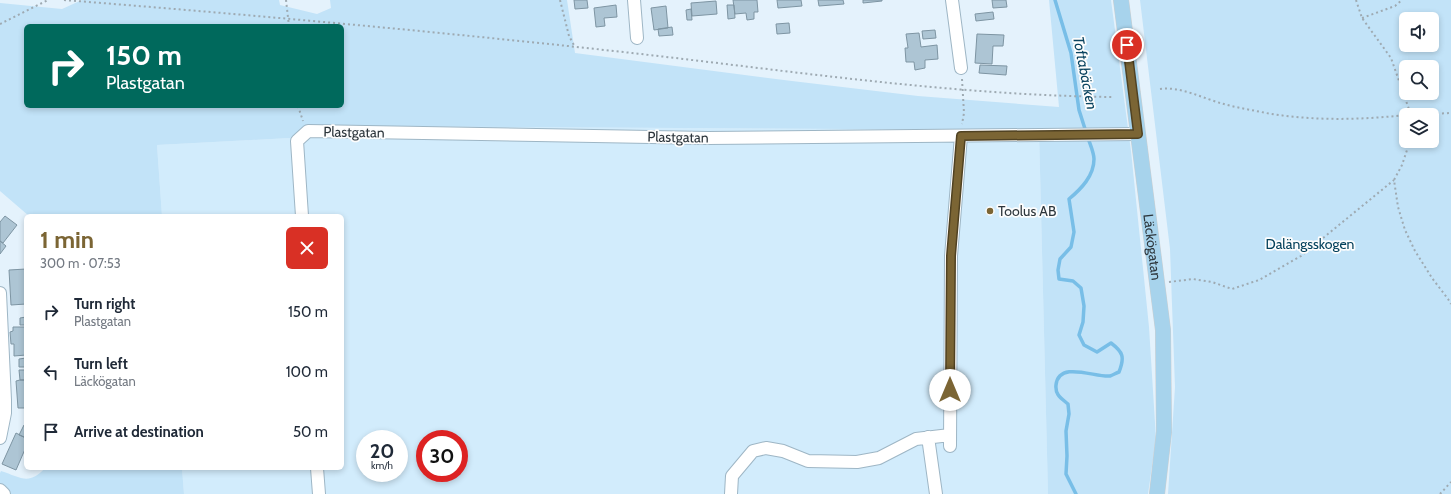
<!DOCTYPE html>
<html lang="en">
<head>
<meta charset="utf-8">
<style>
  body { margin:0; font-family:Cabin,sans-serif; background:#f6f6f7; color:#1f2937; height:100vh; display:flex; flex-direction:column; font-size:15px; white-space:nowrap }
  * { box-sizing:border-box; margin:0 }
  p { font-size:13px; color:#747a83 }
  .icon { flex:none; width:22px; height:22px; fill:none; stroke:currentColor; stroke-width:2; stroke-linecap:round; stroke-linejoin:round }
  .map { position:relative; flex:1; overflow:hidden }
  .side { position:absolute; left:24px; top:214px; width:320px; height:256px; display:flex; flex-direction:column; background:#fff; border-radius:6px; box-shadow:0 2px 6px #0003 }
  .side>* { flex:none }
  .banner { position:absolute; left:24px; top:24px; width:320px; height:84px; border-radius:6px; box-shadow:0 2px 6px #0003; background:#00695c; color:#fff; overflow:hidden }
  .fabs { position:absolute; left:1399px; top:12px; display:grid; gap:8px }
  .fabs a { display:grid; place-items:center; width:40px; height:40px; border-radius:6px; background:#fff; box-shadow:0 2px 6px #0003; font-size:20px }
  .speed { position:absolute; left:356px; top:430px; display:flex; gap:8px; font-size:20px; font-weight:700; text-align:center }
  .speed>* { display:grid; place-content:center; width:52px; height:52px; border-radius:50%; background:#fff; box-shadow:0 2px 6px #0003; line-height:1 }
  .speed small { font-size:10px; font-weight:400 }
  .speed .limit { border:6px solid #d22; background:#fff; color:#111 }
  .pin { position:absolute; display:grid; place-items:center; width:34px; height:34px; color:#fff; margin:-17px; border:2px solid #fff; border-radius:50%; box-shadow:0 1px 4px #0007 }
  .me { position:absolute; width:44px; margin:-22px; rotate:0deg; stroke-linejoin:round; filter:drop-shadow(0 0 3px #0008) }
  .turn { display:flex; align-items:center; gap:14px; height:84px; padding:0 16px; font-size:18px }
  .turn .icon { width:52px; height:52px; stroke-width:2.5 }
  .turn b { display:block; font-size:28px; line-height:34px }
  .round { display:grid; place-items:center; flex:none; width:42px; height:42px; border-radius:6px; background:#f6f6f7 }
  .summary { display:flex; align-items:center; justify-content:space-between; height:68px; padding:0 16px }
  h1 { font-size:24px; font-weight:700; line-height:30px; color:#7b6534 }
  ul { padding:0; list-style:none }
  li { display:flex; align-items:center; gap:12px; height:60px; padding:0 16px }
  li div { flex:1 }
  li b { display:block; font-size:15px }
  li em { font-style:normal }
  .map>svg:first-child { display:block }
</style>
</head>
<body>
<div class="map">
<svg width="1451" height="494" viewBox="0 0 1451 494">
  <rect width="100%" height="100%" fill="#e4f2fc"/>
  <path fill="#d2ecfc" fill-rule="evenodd" d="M 309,126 L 1039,130 L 1048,494 L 184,494 L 182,468 L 342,468 L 342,216 L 162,216 L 157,145 L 290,138 ZM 365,439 L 399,439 L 399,473 L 365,473 ZM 425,439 L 459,439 L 459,473 L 425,473 Z"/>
  <path fill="#c2e3f8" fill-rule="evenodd" d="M 82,0 L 279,0 L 280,5 L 317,14 L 331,8 L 330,0 L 567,0 L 575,53 L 792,81 L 918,96 L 1059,107 L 1049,0 L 1111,0 L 1131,151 L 1149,327 L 1156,439 L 1148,494 L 1048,494 L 1039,130 L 309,126 L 290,138 L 157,145 L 162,216 L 29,216 L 0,191 L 0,3 L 62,9 ZM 26,26 L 342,26 L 342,106 L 26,106 Z
    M 1140,0 L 1451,0 L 1451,494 L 1168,494 L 1175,387 L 1170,249 ZM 1406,19 L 1432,19 L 1432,45 L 1406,45 ZM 1406,67 L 1432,67 L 1432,93 L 1406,93 ZM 1406,115 L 1432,115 L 1432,141 L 1406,141 Z
    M 45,468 L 182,468 L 184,494 L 8,494 L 0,486 L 0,473 L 1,471 C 20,477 29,486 45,468 Z"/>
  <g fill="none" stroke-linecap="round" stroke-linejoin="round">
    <path stroke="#78bee7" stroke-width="3.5" d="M 1055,0 L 1071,53 L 1079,110 L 1086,132
      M 1076,494 L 1066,474 L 1067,456 L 1066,431 L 1069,414 L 1068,404 C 1061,398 1055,395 1056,385 C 1059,360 1096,378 1110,376 C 1113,375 1116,373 1119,372 C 1125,357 1123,352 1111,343 L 1097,352 L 1084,345 L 1079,335 L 1083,322 L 1084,306 L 1081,288 L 1073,281 L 1059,279 L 1058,270 L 1060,259 L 1071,247 L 1074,232 L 1069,199 C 1081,189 1094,176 1094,159 C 1094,153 1090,144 1088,138"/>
  </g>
  <path fill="#adc5d4" stroke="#7e95a3" d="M 574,0 L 587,0 L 588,8 L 575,9 Z
    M 733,0 L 757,0 L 758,12 L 754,12 L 754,19 L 747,20 L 746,13 L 735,14 Z
    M 777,0 L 801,0 L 802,6 L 778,8 Z
    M 818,0 L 843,0 L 844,4 L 819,6 Z
    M 863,0 L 882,0 L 882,1 L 863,3 Z
    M 992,0 L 1006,0 L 1007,7 L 993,8 Z
    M 716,1 L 717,14 L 692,16 L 691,3 Z
    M 616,5 L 617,17 L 604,18 L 605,26 L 596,27 L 594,8 Z
    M 727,5 L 734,5 L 735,18 L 728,19 Z
    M 666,6 L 668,28 L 654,30 L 651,8 Z
    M 691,9 L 692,20 L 687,20 L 686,10 Z
    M 993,12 L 994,19 L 976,21 L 975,14 Z
    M 789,23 L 790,33 L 777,34 L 776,24 Z
    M 672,27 L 673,35 L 659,36 L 658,29 Z
    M 935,30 L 936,38 L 923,39 L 922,31 Z
    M 919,33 L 921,47 L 937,45 L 938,59 L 925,60 L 925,68 L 915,70 L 914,62 L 906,62 L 905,48 L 908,48 L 906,34 Z
    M 977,34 L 1004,35 L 1003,46 L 993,46 L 992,64 L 975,63 Z
    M 980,65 L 1007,66 L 1006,75 L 979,73 Z
    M 5,216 L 17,225 L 3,243 L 0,241 L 0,222 Z
    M 0,241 L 6,246 L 0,254 Z
    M 26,269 L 26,304 L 11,305 L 9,270 Z
    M 26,317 L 26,327 L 26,325 L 20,325 L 20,318 Z
    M 13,327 L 26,327 L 26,355 L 14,356 L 14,344 L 11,344 L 10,332 L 13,331 Z
    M 26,358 L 26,367 L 19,367 L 19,359 Z
    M 19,370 L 26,370 L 26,380 L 20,380 Z
    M 20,380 L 26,380 L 26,408 L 18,408 L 16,381 Z
    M 24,425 L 26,426 L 26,438 L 19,435 Z
    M 16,433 L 26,438 L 26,447 L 16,470 L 2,464 Z"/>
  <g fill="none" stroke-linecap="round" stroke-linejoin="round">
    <defs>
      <path id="minor" d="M 634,0 L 637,38
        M 952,0 L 961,68
        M 302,216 L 297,141 L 308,131 L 708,138 L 1138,134
        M 0,293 L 5,400 L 5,413 L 0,438
        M 928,437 L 936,494
        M 950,446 L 951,256 L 961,136
        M 317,468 L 319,494
        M 0,490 L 4,494
        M 731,494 L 732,476 L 753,451 L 766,448 L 783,451 L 808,461 L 857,462 L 879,458 L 916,439 L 950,435"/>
      <g id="major">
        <path id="s1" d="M 1121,0 L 1163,330 L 1164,432 L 1157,494"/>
      </g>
    </defs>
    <use href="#minor" stroke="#9eb6c5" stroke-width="14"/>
    <use href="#major" stroke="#cdcfd0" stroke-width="16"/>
    <path stroke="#9eaab2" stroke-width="2" stroke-dasharray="2 3" stroke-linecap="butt" d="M 64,0 C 254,15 443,32 632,53 C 792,71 950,95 1112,97
      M 286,0 L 289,26
      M 560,0 L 569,36 L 575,47
      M 1356,0 L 1362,18 L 1391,58 L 1411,115
      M 1362,18 L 1395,6 L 1402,0
      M 0,24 L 48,0
      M 962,79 L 964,113 L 962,124
      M 1160,89 C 1181,86 1204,99 1224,104 C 1238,108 1252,110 1266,113 C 1312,121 1360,120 1406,115
      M 298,106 L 303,121
      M 1407,115 L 1451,113
      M 1410,141 L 1402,165 L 1394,180 L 1398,207 L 1405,230 L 1415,251 L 1432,278 L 1448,299 L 1451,304
      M 1169,282 L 1193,279 L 1212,282 L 1232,289 L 1259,280 L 1301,256 L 1394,180
      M 1440,494 L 1451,482"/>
    <use href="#minor" stroke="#fff" stroke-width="12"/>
    <use href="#major" stroke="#a7d3ec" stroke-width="15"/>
  </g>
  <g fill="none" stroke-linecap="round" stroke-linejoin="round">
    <defs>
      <path id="route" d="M 950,390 L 951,256 L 961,136 L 1138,134 L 1127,45"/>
    </defs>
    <use href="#route" stroke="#504222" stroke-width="10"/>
    <use href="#route" stroke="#7b6534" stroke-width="7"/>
  </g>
  <circle fill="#7b6534" stroke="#fdfdfd" stroke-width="1.5" cx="990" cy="211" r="4"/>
  <g text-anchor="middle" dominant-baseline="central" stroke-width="3.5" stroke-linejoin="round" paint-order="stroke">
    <g font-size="14" fill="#2d363c" stroke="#fdfdfd">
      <text transform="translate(354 132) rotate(1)">Plastgatan</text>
      <text transform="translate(678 137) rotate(1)">Plastgatan</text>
      <text stroke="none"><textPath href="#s1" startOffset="249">Läckögatan</textPath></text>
    </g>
    <g font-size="14" fill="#2d363c" stroke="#fdfdfd" text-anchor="start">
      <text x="998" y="211">Toolus AB</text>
    </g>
    <g font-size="14" fill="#04415c" stroke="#fdfdfd">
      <text x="1310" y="244">Dalängsskogen</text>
    </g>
    <g font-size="15" font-style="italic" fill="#0a4460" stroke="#fdfdfd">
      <text transform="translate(1085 73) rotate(79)">Toftabäcken</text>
    </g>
  </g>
</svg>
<div class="fabs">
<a><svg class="icon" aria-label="sound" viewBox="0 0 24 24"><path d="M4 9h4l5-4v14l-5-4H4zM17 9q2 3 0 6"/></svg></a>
<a><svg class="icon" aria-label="search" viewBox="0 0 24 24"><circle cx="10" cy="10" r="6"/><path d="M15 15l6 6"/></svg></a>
<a><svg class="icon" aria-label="layers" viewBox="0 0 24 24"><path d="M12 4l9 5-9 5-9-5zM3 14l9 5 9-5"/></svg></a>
</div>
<div class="speed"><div>20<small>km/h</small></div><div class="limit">30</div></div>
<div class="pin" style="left:1127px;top:45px;background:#d93025"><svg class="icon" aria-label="arrive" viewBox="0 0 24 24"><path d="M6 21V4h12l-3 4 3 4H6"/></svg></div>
<svg class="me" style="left:950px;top:390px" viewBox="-20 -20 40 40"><circle r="19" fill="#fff"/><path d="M0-13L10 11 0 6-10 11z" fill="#7b6534"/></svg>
<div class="banner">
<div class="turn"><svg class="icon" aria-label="right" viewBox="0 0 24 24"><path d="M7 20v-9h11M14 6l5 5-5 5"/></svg><div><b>150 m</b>Plastgatan</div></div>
</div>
<section class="side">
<div class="summary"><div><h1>1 min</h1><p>300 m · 07:53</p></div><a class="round" style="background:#d93025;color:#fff"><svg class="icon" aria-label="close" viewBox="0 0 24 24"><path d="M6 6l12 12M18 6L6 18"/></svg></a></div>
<ul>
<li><svg class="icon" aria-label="right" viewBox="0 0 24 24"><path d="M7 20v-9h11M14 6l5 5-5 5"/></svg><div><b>Turn right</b><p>Plastgatan</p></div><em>150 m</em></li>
<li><svg class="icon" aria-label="left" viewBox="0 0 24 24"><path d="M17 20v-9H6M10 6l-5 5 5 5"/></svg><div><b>Turn left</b><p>Läckögatan</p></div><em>100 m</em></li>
<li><svg class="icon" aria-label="arrive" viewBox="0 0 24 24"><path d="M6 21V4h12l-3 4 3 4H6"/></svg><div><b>Arrive at destination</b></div><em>50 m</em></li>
</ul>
</section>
</div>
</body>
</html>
